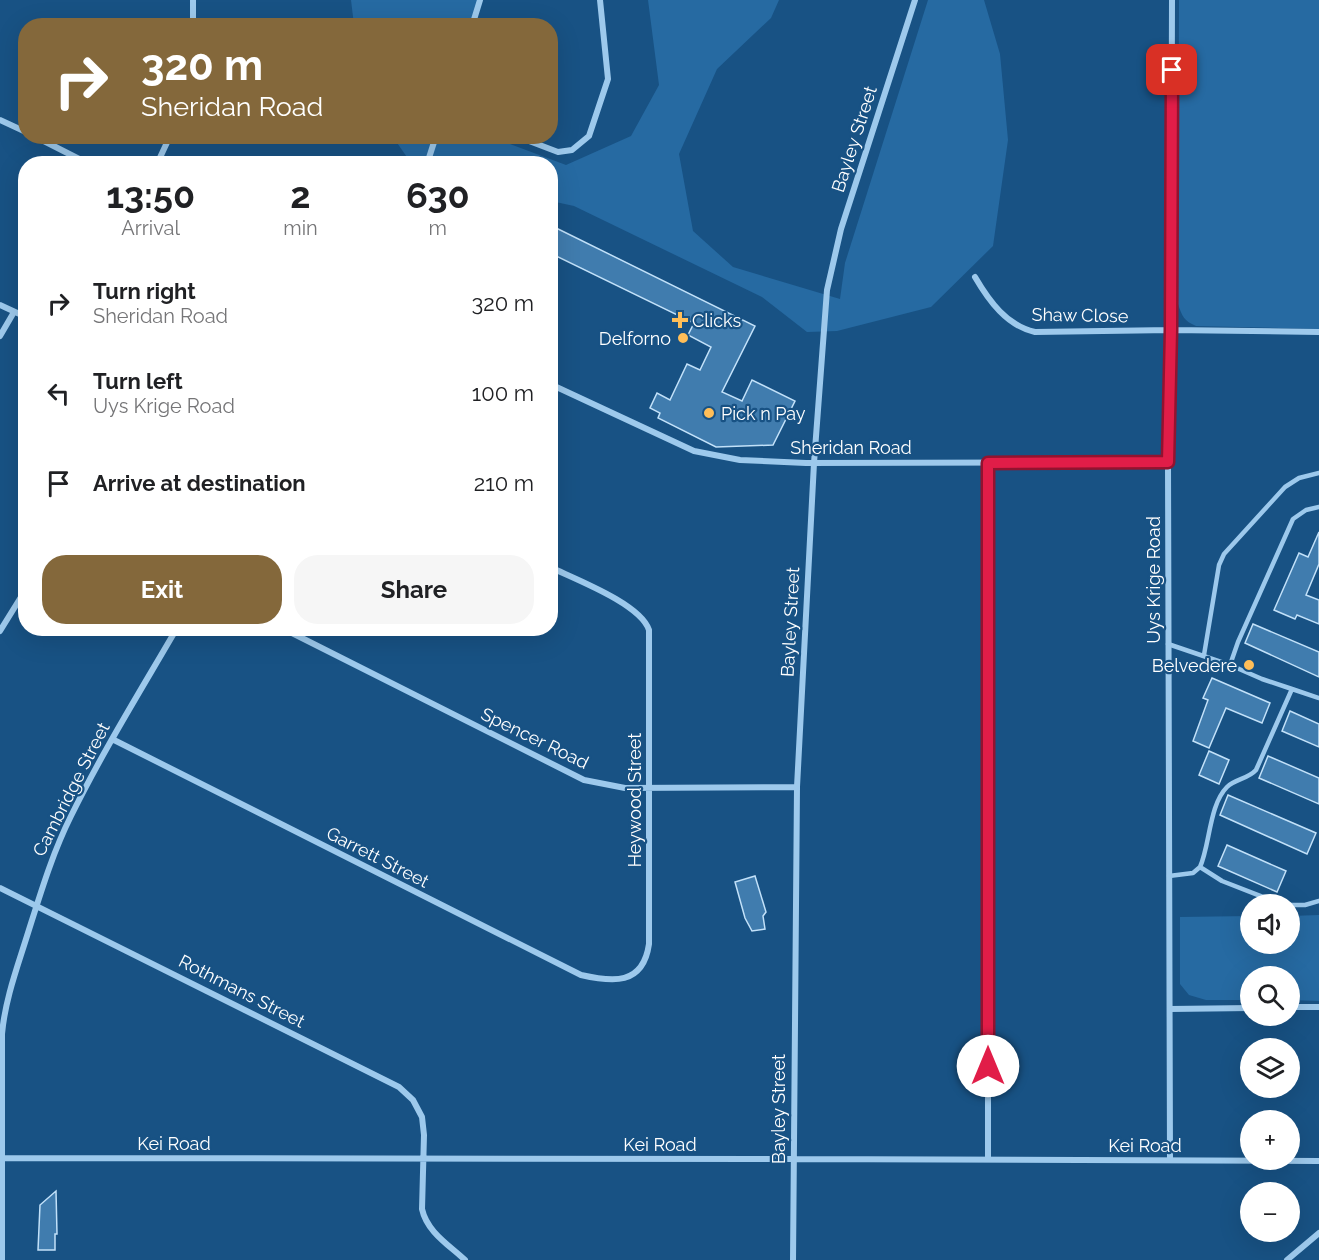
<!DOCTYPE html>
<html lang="en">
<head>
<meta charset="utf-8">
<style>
  body { margin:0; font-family:Raleway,sans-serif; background:#f6f6f6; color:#202124; height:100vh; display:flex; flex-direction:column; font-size:22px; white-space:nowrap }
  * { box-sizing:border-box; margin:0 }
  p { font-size:20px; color:#757577 }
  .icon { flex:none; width:33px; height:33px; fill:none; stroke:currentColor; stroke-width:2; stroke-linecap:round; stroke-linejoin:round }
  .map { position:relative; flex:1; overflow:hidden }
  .details { position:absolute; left:18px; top:156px; width:540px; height:480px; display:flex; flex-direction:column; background:#fff; border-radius:24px; box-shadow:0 6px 24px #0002 }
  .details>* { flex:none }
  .hud { position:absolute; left:18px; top:18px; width:540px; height:126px; border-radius:24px; box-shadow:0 6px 24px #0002; background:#84683b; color:#fff; overflow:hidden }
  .buttons { position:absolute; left:1240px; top:894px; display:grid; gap:12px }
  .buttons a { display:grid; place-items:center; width:60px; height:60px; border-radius:50%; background:#fff; box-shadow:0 6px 24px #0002; font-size:30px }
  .pin { position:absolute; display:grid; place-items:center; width:51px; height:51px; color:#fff; margin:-26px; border-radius:12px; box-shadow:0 3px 9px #0006 }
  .me { position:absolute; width:66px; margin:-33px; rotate:0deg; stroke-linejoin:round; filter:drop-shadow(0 0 4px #0008) }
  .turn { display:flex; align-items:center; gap:21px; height:126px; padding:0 24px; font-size:27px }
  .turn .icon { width:78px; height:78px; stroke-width:2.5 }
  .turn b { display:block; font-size:42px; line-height:51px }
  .eta { display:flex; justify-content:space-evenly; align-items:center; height:102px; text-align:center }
  .eta b { font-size:36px; font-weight:700; line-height:42px }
  .cta { display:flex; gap:12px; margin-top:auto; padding:12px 24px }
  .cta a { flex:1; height:69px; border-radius:24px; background:#84683b; color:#fff; font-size:24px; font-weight:700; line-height:69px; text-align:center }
  .cta a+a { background:#f6f6f6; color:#202124 }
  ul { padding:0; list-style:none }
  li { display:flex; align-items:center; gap:18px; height:90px; padding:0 24px }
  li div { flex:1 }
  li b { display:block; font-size:22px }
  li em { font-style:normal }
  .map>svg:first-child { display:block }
</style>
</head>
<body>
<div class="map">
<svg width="1319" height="1260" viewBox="0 0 1319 1260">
  <rect width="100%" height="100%" fill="#185284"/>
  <path fill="#266aa2" d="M 351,0 L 478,0 L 471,26 L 354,25 Z
    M 648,0 L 779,0 L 771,18 L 717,69 L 679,154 L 693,231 L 733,267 L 840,299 L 845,263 L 928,0 L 984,0 L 1000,54 L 1008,140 L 993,246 L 931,307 L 837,331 L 807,332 L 762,297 L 574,206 L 551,201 L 550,164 L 411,163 L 393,137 L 491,137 L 566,165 L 631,136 L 659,85 Z
    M 1179,0 L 1319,0 L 1319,329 L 1196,326 C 1184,321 1182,316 1178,304 Z
    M 1319,915 L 1319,1001 L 1290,1000 L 1290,976 L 1251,976 L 1251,1000 L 1206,1000 L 1189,995 L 1180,984 L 1180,917 L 1251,916 L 1251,944 L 1290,944 L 1290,916 Z"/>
  <path fill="#407cae" stroke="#c2e1f9" stroke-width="1.5" d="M 550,225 L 755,326 L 722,392 L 742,401 L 752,380 L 795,401 L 773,445 L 716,447 L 658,418 L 660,413 L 650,408 L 657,393 L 670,400 L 687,364 L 700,370 L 711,347 L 688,335 L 694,323 L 550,253 Z
    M 1319,532 L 1319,564 L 1306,595 L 1319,600 L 1319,624 L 1297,615 L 1295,619 L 1274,610 L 1299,553 L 1308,557 Z
    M 1253,624 L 1319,652 L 1319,677 L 1245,643 Z
    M 1212,678 L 1270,703 L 1262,723 L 1226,708 L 1209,748 L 1193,741 L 1208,700 L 1203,698 Z
    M 1290,711 L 1319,724 L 1319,747 L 1282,731 Z
    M 1209,751 L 1229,760 L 1219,784 L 1199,775 Z
    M 1268,756 L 1319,778 L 1319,804 L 1259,778 Z
    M 1228,795 L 1316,833 L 1307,854 L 1220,815 Z
    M 1227,845 L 1286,871 L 1277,892 L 1218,866 Z
    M 755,876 L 766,912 L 763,916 L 765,929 L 752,931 L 745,918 L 735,882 Z
    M 56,1191 L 57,1234 L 55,1234 L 55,1250 L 38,1250 L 40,1205 Z"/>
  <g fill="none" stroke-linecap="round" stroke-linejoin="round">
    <path stroke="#9dc9ec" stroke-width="4.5" d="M 1168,644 L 1230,665
      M 1204,655 L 1219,565 L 1224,554 L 1285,487 L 1299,478 L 1319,473
      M 1292,689 L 1319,698
      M 1200,867 L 1222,881 L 1281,904
      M 1169,876 L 1193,873 L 1200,867 C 1210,845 1209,805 1227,787 C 1235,779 1248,779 1256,770 L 1292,689 L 1262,679 L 1230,665 L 1238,642 L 1293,519 L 1306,510 L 1319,507
      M 1290,905 L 1305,905 L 1319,901"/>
    <path stroke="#9dc9ec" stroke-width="6" d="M 193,0 L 193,26
      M 472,26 L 480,0
      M 0,120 L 26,132
      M 34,136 L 89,164
      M 516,136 L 558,152 L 572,150 L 589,136 L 608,79 L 600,0
      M 157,164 L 170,136
      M 427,164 L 436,136
      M 975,277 C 989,301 1007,326 1035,332 L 1171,330 L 1319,332
      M 0,305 L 26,317
      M 0,336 L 14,312
      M 550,384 L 694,451 L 740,460 L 806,463 L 1168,462
      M 282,628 L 584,780 L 625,788 L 797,787
      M 0,631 L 26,589
      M 112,739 L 581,975 C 612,982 643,986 649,944 L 649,630 C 641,604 575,579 550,567
      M 0,888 L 399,1087 L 413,1100 L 422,1117 L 424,1135 L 422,1209 C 427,1232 449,1245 465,1260
      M 1290,1007 L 1319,1007
      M 1170,1009 L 1251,1008
      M 0,1158 L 793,1159 L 1319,1161
      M 988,1159 L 988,463
      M 1170,1160 L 1168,462 L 1171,330 L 1172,0
      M 2,1260 L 2,1034 C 5,1000 17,968 27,936 C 40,895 52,854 71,816 C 103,751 141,690 177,628
      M 793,1260 L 797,787 L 814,463 L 827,290 L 841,229 L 915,0
      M 1287,1260 L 1319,1233"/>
  </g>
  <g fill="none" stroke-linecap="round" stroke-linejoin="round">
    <defs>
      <path id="route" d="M 988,1066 L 988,463 L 1168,462 L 1171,330 L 1172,70"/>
    </defs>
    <use href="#route" stroke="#92132f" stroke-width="15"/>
    <use href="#route" stroke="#e11d48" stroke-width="10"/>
  </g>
  <g fill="#ffbe58" stroke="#185284" stroke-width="2">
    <path d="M677 311h6v6h6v6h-6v6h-6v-6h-6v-6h6z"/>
    <circle cx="683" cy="338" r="6"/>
    <circle cx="709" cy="413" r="6"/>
    <circle cx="1249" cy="665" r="6"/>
  </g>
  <g text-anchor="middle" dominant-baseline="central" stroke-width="4.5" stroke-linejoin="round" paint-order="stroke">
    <g font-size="18" fill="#fff" stroke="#185284">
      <text transform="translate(854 139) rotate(-72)">Bayley Street</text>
      <text transform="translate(1080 315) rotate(1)">Shaw Close</text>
      <text x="851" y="447">Sheridan Road</text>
      <text transform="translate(1153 580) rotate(-90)">Uys Krige Road</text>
      <text transform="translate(790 622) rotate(-87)">Bayley Street</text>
      <text transform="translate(535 738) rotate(26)">Spencer Road</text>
      <text transform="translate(71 789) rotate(-63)">Cambridge Street</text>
      <text transform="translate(634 800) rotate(-90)">Heywood Street</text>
      <text transform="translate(378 857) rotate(27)">Garrett Street</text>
      <text transform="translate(242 991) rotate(27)">Rothmans Street</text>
      <text transform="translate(778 1109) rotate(-90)">Bayley Street</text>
      <text x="174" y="1143">Kei Road</text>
      <text x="660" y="1144">Kei Road</text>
      <text x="1145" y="1145">Kei Road</text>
    </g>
    <g font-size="18" fill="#fff" stroke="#185284" text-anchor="start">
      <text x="692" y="320">Clicks</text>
      <text x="671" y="338" text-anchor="end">Delforno</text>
      <text x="721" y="413">Pick n Pay</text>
      <text x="1237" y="665" text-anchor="end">Belvedere</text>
    </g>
  </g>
</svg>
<div class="buttons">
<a><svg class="icon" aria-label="sound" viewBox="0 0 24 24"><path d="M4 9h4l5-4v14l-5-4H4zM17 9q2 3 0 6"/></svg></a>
<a><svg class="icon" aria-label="search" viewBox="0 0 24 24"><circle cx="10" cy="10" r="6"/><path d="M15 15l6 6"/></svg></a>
<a><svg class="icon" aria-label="layers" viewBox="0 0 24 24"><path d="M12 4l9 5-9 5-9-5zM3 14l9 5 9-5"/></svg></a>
<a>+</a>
<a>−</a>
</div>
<div class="pin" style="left:1172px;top:70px;background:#d93025"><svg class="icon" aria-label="arrive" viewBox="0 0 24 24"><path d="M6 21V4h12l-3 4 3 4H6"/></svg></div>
<svg class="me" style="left:988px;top:1066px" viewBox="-20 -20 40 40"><circle r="19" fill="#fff"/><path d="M0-13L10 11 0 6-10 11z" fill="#e11d48"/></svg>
<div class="hud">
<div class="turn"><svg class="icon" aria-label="right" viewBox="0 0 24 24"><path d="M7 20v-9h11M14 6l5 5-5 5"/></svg><div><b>320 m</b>Sheridan Road</div></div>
</div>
<section class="details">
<div class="eta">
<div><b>13:50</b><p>Arrival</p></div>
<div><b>2</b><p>min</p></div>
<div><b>630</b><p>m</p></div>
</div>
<ul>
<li><svg class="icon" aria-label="right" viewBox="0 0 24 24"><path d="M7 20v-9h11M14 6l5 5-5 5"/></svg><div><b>Turn right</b><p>Sheridan Road</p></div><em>320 m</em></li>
<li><svg class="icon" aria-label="left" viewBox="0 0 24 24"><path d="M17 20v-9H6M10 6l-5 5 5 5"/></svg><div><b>Turn left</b><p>Uys Krige Road</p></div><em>100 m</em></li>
<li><svg class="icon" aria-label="arrive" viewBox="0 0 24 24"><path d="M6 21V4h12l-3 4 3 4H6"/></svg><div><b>Arrive at destination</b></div><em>210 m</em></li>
</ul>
<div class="cta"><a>Exit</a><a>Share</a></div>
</section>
</div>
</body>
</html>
